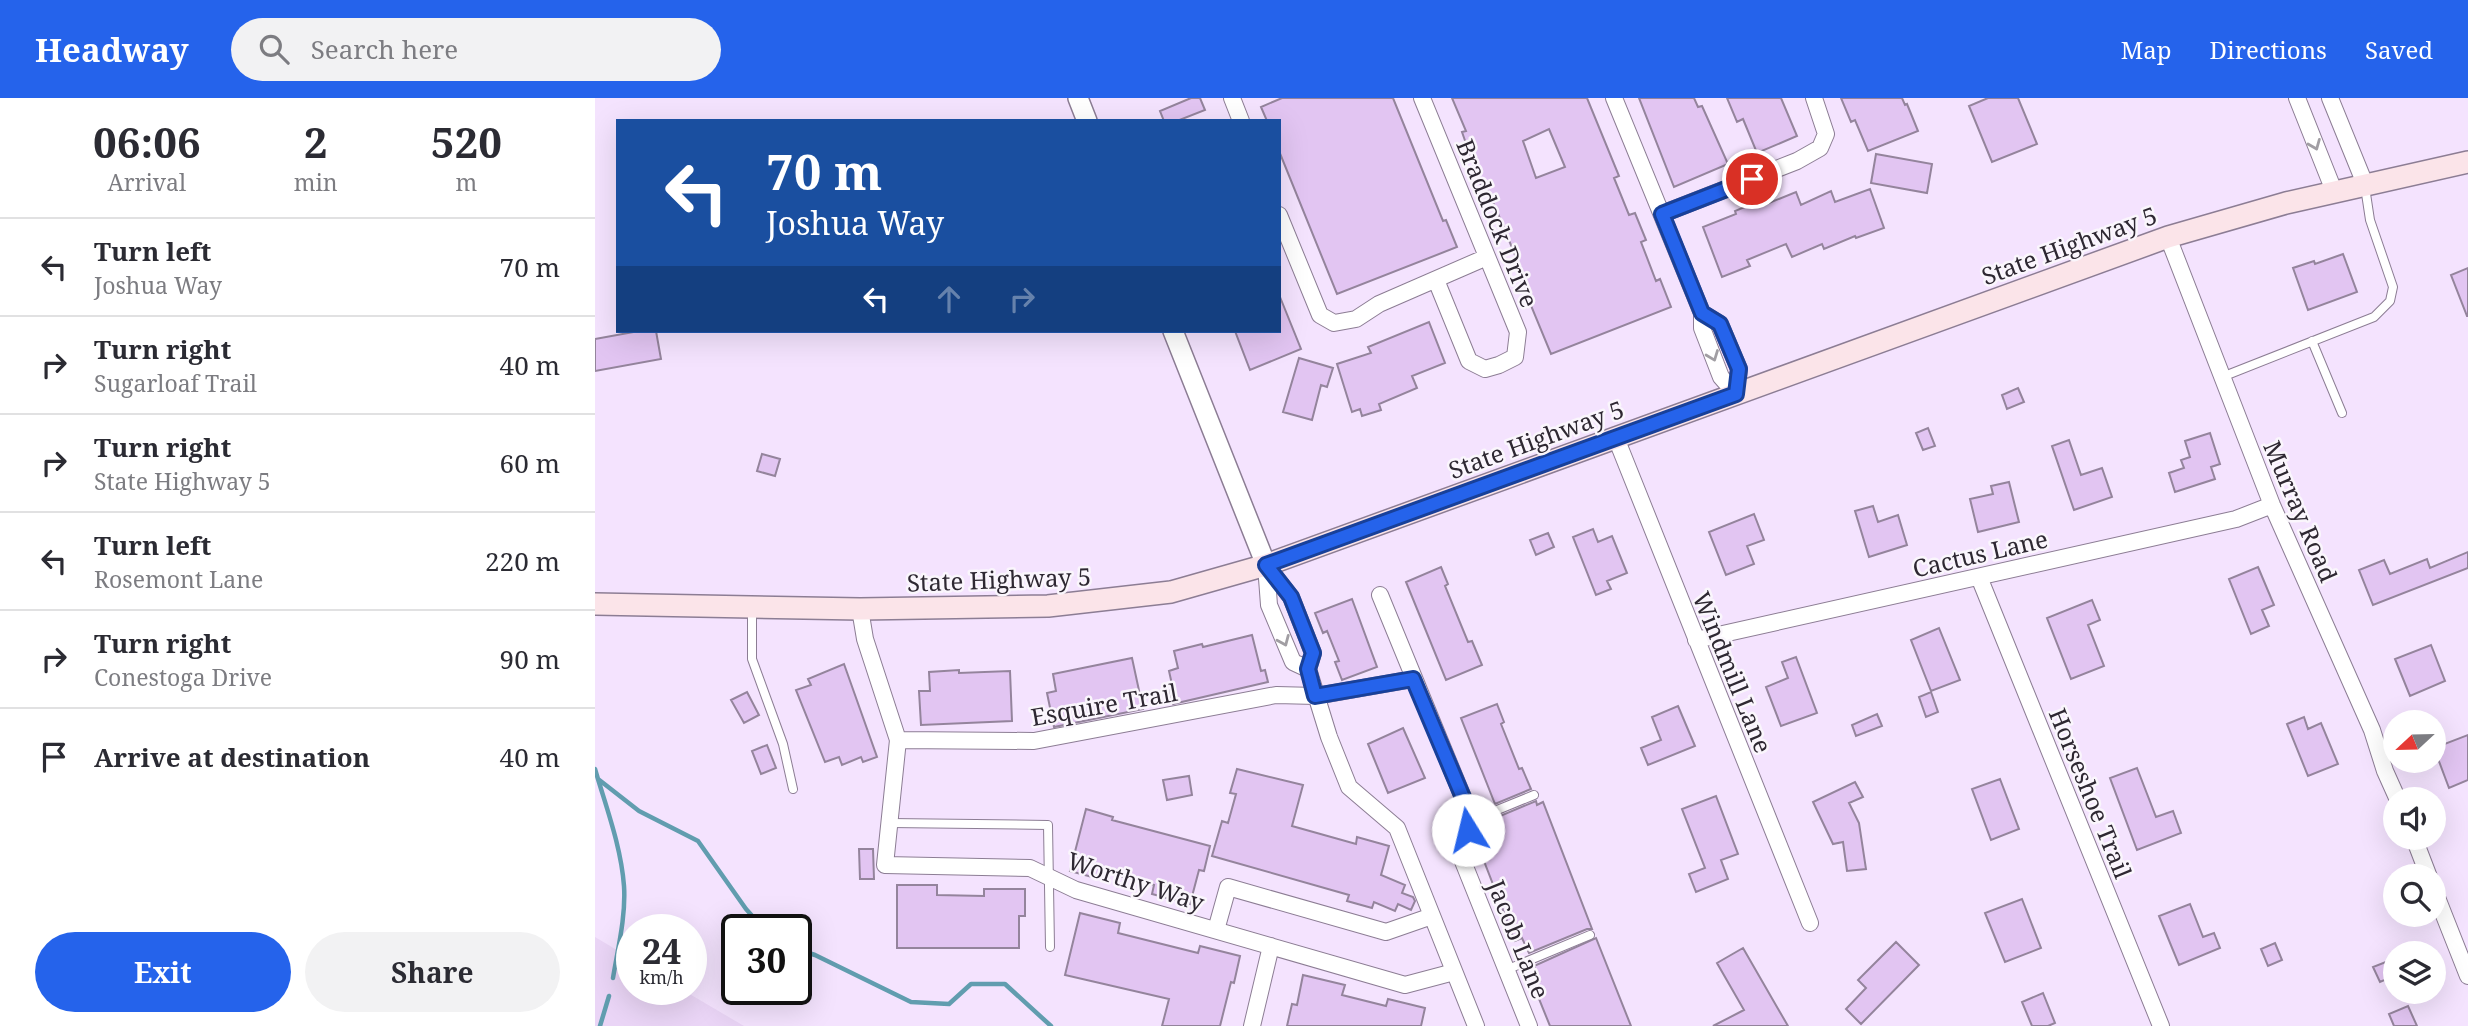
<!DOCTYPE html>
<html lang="en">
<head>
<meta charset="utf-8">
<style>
  body { margin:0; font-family:"Noto Serif",serif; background:#f2f2f3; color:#2b2b33; height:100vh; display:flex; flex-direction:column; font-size:26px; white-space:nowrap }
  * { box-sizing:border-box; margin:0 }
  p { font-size:23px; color:#7c7c81 }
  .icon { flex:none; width:38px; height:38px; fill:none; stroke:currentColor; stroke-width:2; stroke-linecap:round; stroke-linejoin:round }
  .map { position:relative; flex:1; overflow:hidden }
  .drawer { display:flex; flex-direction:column; background:#fff; width:595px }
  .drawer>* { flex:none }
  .top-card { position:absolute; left:21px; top:21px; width:665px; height:214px; border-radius:0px; box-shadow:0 7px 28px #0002; background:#1a4fa0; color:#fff; overflow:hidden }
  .needle { width:46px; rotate:248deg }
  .controls { position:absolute; left:1788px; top:612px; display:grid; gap:14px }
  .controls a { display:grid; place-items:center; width:63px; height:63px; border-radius:50%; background:#fff; box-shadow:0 7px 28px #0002; font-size:35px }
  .speed { position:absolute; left:21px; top:816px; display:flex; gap:14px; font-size:35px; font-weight:700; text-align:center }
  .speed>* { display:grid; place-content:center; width:91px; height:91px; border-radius:50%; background:#fff; box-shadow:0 7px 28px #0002; line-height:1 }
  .speed small { font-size:18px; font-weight:400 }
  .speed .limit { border:4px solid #111; border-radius:10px; background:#fff; color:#111 }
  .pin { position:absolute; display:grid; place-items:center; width:60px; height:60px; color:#fff; margin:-30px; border:4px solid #fff; border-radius:50%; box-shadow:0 2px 7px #0007 }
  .me { position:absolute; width:77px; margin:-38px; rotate:351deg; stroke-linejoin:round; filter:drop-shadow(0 0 5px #0008) }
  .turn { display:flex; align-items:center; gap:24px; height:147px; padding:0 35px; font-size:32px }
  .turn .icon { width:91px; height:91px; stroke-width:2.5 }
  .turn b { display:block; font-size:49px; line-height:60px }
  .lanes { display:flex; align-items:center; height:66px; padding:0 35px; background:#0003; justify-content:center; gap:35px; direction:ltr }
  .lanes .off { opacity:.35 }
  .eta { display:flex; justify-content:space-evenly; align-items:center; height:119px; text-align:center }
  .eta b { font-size:42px; font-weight:700; line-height:49px }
  .button { display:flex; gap:14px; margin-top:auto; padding:14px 35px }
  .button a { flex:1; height:80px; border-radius:42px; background:#2563eb; color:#fff; font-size:28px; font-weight:700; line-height:80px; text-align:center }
  .button a+a { background:#f2f2f3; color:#2b2b33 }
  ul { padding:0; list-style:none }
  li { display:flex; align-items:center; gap:21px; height:98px; padding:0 35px; border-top:2px solid #e1e1e2 }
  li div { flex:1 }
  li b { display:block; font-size:26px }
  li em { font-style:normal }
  header { display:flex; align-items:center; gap:42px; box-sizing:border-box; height:98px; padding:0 35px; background:#2563eb; color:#fff }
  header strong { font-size:33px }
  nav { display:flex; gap:38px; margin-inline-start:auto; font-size:24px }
  .search { width:490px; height:63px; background:#f2f2f3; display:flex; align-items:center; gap:18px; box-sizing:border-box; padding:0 24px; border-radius:38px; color:#7c7c81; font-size:26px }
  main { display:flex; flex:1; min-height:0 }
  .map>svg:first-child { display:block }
</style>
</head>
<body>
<header>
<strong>Headway</strong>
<div class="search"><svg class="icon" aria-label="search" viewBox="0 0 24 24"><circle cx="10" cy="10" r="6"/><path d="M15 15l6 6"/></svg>Search here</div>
<nav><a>Map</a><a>Directions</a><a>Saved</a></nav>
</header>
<main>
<section class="drawer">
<div class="eta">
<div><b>06:06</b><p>Arrival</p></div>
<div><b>2</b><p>min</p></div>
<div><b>520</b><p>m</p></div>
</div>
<ul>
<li><svg class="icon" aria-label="left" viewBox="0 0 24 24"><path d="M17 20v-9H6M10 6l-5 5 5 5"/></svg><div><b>Turn left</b><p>Joshua Way</p></div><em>70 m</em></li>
<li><svg class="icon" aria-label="right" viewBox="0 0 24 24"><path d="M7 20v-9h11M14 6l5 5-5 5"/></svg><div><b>Turn right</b><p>Sugarloaf Trail</p></div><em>40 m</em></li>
<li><svg class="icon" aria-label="right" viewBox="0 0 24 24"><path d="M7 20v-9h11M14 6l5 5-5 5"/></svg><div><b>Turn right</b><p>State Highway 5</p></div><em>60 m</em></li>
<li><svg class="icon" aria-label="left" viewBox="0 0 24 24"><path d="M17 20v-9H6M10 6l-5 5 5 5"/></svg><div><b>Turn left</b><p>Rosemont Lane</p></div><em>220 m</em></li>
<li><svg class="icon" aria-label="right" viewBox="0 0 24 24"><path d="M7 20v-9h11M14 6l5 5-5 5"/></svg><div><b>Turn right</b><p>Conestoga Drive</p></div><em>90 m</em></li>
<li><svg class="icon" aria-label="arrive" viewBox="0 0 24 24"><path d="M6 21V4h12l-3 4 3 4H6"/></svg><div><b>Arrive at destination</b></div><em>40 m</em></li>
</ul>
<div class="button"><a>Exit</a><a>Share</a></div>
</section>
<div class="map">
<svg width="1873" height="928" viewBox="0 0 1873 928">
  <rect width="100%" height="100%" fill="#f4e3fe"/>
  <path fill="#ead5f6" d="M 0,839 L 37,861 L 37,891 L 86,891 L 149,928 L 0,928 Z"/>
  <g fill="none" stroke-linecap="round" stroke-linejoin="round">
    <path stroke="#619daf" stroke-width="4.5" d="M 0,671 C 11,709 26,748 29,788 C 31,818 23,850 18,880
      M 3,681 L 44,713 L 103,743 L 151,811 L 169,831
      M 201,851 L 220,857 L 316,904 L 354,906 L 376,886 L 410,886 L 456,928
      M 5,928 L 14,898"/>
  </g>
  <path fill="#e2c5f2" stroke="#94849c" stroke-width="2" fill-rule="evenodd" d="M 596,0 L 605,0 L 610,12 L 582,23 L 569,23 L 565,13 Z
    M 687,0 L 798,0 L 848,123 L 851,122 L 862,149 L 742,196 L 684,53 L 684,23 L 672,23 L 666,9 Z
    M 857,0 L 992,0 L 1024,78 L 1019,80 L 1034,117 L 1040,115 L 1051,142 L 1046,144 L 1061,183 L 1065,181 L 1076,209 L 956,256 L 918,164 L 922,162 L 907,125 L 893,93 L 889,95 L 882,77 L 867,34 L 871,33 ZM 954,31 L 970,69 L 941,80 L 928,43 Z
    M 1044,0 L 1099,0 L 1103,9 L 1107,8 L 1133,66 L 1079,89 Z
    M 1132,0 L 1186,0 L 1202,38 L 1162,55 L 1148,21 L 1142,24 Z
    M 1246,0 L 1307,0 L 1310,7 L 1312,6 L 1323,33 L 1273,53 L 1260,22 L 1256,24 Z
    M 1393,0 L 1423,0 L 1442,46 L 1397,64 L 1374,8 Z
    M 1281,56 L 1337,66 L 1332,95 L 1276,85 Z
    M 1275,91 L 1289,130 L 1261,140 L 1260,138 L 1229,151 L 1227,146 L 1197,159 L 1191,146 L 1152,162 L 1155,168 L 1127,179 L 1108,129 L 1141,116 L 1140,113 L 1166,102 L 1169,107 L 1201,94 L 1206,107 L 1236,93 L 1240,104 Z
    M 1748,156 L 1762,194 L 1713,212 L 1698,170 L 1719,163 L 1720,166 Z
    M 1873,170 L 1873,218 L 1872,218 L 1856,177 Z
    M 685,199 L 706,251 L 655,272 L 640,233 L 684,233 Z
    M 834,224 L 850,265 L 817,278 L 822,290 L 784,306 L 786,312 L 767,318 L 765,311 L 757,314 L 742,266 L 776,255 L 773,249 Z
    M 44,233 L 61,233 L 66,261 L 0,273 L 0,241 Z
    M 704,260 L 738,270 L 732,289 L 726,287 L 717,322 L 688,314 Z
    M 1423,290 L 1429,304 L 1412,311 L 1407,297 Z
    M 1333,330 L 1340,348 L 1328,352 L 1321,335 Z
    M 1615,335 L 1625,366 L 1616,369 L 1620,381 L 1580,394 L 1574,375 L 1589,370 L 1586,362 L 1595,359 L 1590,343 Z
    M 1474,342 L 1486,377 L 1507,370 L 1517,399 L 1479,412 L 1457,348 Z
    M 167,356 L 185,361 L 180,378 L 162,373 Z
    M 1414,384 L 1424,424 L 1383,434 L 1375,401 L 1398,396 L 1396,388 Z
    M 1278,408 L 1283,424 L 1303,417 L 1312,447 L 1274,459 L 1260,413 Z
    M 1159,416 L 1169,442 L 1152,448 L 1159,466 L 1131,477 L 1114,434 Z
    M 998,431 L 1003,444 L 1017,438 L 1032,475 L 1012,483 L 1016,491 L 1001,497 L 978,439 Z
    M 953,435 L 959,449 L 941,457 L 935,442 Z
    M 1873,454 L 1873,470 L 1778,507 L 1764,472 L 1789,462 L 1795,476 L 1832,461 L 1835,470 Z
    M 846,469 L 853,486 L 850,488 L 873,544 L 877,543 L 887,567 L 851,582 L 811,484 Z
    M 1663,469 L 1679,507 L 1667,512 L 1674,528 L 1656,536 L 1634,481 Z
    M 757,501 L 782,569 L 747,582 L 740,564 L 744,563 L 732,533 L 728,535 L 720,515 Z
    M 1497,502 L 1505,522 L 1493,527 L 1509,568 L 1476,581 L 1452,520 Z
    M 1344,530 L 1365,582 L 1336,593 L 1316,542 Z
    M 657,537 L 666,573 L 670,572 L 673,584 L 578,606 L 574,592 L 578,591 L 574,573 L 583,570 L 579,553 L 607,546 L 608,549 Z
    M 1836,547 L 1850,583 L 1815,598 L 1800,561 Z
    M 1201,559 L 1222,615 L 1186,628 L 1171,589 L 1193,580 L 1187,564 Z
    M 537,560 L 548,611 L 459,629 L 452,595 L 461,593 L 458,576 Z
    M 249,566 L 282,659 L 268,664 L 266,659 L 247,667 L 244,659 L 230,664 L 201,592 L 216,587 L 213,581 Z
    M 364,572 L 364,575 L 415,573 L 417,623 L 326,627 L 324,593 L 335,593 L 334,574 Z
    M 152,594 L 164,617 L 149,625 L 136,602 Z
    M 1336,594 L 1343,614 L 1331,619 L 1324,599 Z
    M 902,606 L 909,624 L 906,626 L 924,671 L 927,670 L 936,691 L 900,706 L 866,620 Z
    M 1083,608 L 1100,648 L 1053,667 L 1046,650 L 1066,642 L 1057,619 Z
    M 1282,616 L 1287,628 L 1261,638 L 1257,627 Z
    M 1709,619 L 1713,631 L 1726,625 L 1743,666 L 1713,678 L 1692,626 Z
    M 808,630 L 830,680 L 793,695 L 773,646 Z
    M 1873,637 L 1873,682 L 1854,690 L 1839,650 Z
    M 172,647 L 181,670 L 166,676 L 157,653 Z
    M 1542,670 L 1561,719 L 1578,713 L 1586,735 L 1542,752 L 1515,680 Z
    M 642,671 L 708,687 L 697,728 L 761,746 L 762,739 L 794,748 L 786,777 L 810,787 L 807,795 L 818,799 L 820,803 L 816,812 L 803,806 L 800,813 L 779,804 L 777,810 L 752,803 L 754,797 L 617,758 L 627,723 L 633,725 L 641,696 L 635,695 Z
    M 594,678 L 597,697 L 572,702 L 568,682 Z
    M 1405,681 L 1424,731 L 1396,742 L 1377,691 Z
    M 1260,684 L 1268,699 L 1254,705 L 1264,725 L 1271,771 L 1252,773 L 1248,744 L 1238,746 L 1218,704 Z
    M 1121,698 L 1143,756 L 1126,762 L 1133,781 L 1101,794 L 1094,776 L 1110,770 L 1087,711 Z
    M 941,703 L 942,707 L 948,704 L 997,831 L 992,831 L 934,855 L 927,840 L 920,843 L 882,745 L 890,742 L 885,729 L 906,721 L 905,718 Z
    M 491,711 L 518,719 L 517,722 L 615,748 L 609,773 L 604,772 L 595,806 L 557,796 L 559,787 L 514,775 L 512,783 L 475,773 Z
    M 264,751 L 278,751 L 279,781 L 265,781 Z
    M 302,787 L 342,787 L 342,797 L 389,798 L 389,791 L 430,791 L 430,818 L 424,818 L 424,850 L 302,850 Z
    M 1427,801 L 1446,850 L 1410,864 L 1390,815 Z
    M 1595,806 L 1608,839 L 1619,835 L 1625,850 L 1584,867 L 1564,818 Z
    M 485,815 L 525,825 L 523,835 L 603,855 L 605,848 L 645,858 L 639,885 L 636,884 L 625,928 L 567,928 L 574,901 L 470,877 Z
    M 1001,840 L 1036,928 L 955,928 L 938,886 L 945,883 L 939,868 Z
    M 1301,844 L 1324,867 L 1266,926 L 1251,911 L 1271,890 L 1263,882 Z
    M 1680,845 L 1687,862 L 1673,868 L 1666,851 Z
    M 1148,850 L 1193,928 L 1118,928 L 1149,912 L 1122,865 Z
    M 1801,860 L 1801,877 L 1785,884 L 1778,869 Z
    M 708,877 L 750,887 L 747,897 L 791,908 L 793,901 L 830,910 L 826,928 L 692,928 L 697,906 L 702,907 Z
    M 1448,895 L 1460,925 L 1453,928 L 1437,928 L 1427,904 Z
    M 1813,908 L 1822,928 L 1799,928 L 1794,916 Z"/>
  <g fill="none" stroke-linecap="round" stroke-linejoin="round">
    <defs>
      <path id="service" d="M 1717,243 L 1747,315
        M 1627,279 L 1779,219 L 1795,203 L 1798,189 L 1775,122 L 1770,89
        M 157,511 L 157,561 L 188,646 L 198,691
        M 873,720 L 890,717 L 939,697
        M 295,725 L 453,727 L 455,849
        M 911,872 L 995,837"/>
      <path id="minor" d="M 637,0 L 646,23
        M 827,0 L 923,234 L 920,259 L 904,267 L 890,271 L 874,263 L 841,182
        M 1019,0 L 1107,215 L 1107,230 L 1126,279 L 1141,296
        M 1702,0 L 1739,93
        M 1735,0 L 1770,86
        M 1067,116 L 1202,63 L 1225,50 L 1231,36 L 1219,0
        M 684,117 L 725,217 L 739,225 L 761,221 L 784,206 L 892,159
        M 1573,139 L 1677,407 L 1777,632 L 1790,673 L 1803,702
        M 1107,215 L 1125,226 L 1144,271 L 1141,296
        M 1021,340 L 1215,825
        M 671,467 L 696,499 L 718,555 L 713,571 L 734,639 L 754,689 L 802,730 L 881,928
        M 671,467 L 674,507 L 698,564 L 713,571
        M 1384,479 L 1566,928
        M 785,497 L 872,709 L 873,732 L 865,756 L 934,928
        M 265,511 L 270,541 L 303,642 L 290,767 L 435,770 L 481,792 L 810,887 L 859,874
        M 1101,542 L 1641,421 L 1677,407
        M 303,642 L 439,643 L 681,597 L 721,598 L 818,581
        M 1819,740 L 1834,779
        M 1839,792 L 1873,878
        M 621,832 L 633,789 L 791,834 L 837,818
        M 657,928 L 676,848"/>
      <path id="tertiary" d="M 483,0 L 492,23
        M 578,233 L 671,467"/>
      <path id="secondary" d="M 0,506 L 265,511 L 453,508 L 576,494 L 671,467 L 1573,139 L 1691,105 L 1873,64"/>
    </defs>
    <use href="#service" stroke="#8c7d94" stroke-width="10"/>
    <use href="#minor" stroke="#8c7d94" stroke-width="18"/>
    <use href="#tertiary" stroke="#8c7d94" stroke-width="22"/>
    <use href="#secondary" stroke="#8c7d94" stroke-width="24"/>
    <use href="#service" stroke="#fff" stroke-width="8"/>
    <use href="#minor" stroke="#fff" stroke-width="16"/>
    <use href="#tertiary" stroke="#fff" stroke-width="19"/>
    <use href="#secondary" stroke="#fbe4e9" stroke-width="21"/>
  </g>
  <defs><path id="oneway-chevron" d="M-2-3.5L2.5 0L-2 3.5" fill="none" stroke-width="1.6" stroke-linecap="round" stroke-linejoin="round" transform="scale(1.75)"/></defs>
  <g stroke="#a19ea3">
    <use href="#oneway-chevron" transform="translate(1720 47) rotate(68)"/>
    <use href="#oneway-chevron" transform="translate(1118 258) rotate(69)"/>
    <use href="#oneway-chevron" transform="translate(689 543) rotate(67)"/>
  </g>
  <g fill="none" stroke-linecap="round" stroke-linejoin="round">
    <defs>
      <path id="route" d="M 873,732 L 872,709 L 818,581 L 720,598 L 713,571 L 718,555 L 696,499 L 671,467 L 1141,296 L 1144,271 L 1125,226 L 1107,215 L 1067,116 L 1157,81"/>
    </defs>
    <use href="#route" stroke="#184099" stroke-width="18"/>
    <use href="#route" stroke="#2563eb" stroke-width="12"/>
  </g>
  <g text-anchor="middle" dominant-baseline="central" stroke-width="5" stroke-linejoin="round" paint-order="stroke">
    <g font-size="24" fill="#2e2832" stroke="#faf6fc">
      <text transform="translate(903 125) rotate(68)">Braddock Drive</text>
      <text transform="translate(1474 147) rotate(-20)">State Highway 5</text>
      <text transform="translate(941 341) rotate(-20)">State Highway 5</text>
      <text transform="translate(1706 413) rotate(67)">Murray Road</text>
      <text transform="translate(1385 455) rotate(-13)">Cactus Lane</text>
      <text transform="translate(404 481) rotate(-2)">State Highway 5</text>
      <text transform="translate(1138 574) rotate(68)">Windmill Lane</text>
      <text transform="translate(509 606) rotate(-10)">Esquire Trail</text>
      <text transform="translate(1496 695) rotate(68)">Horseshoe Trail</text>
      <text transform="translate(541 783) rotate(18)">Worthy Way</text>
      <text transform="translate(924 841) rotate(68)">Jacob Lane</text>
    </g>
  </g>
</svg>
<div class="controls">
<a><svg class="needle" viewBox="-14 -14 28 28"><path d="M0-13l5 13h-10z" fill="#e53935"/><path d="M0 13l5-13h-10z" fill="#7c7c81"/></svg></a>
<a><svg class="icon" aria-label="sound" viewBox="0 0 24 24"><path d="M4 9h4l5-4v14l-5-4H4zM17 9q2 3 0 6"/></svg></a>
<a><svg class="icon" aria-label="search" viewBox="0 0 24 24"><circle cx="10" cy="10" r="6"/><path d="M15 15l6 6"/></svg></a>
<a><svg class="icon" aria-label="layers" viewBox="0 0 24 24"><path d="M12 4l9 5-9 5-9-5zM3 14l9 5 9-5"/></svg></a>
</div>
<div class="speed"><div>24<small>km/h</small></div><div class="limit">30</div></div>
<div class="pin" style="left:1157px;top:81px;background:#d93025"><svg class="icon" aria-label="arrive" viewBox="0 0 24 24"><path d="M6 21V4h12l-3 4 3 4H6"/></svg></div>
<svg class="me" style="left:873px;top:732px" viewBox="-20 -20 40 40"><circle r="19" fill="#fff"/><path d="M0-13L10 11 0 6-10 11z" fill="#2563eb"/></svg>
<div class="top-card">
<div class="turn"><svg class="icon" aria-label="left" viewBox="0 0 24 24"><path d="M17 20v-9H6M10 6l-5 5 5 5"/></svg><div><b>70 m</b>Joshua Way</div></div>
<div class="lanes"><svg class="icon" aria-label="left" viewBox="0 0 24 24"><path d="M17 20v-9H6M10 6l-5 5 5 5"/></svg><svg class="icon off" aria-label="ahead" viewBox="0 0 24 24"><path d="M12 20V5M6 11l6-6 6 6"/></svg><svg class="icon off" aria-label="right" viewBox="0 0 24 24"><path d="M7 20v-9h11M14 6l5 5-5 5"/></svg></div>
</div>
</div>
</main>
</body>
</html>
